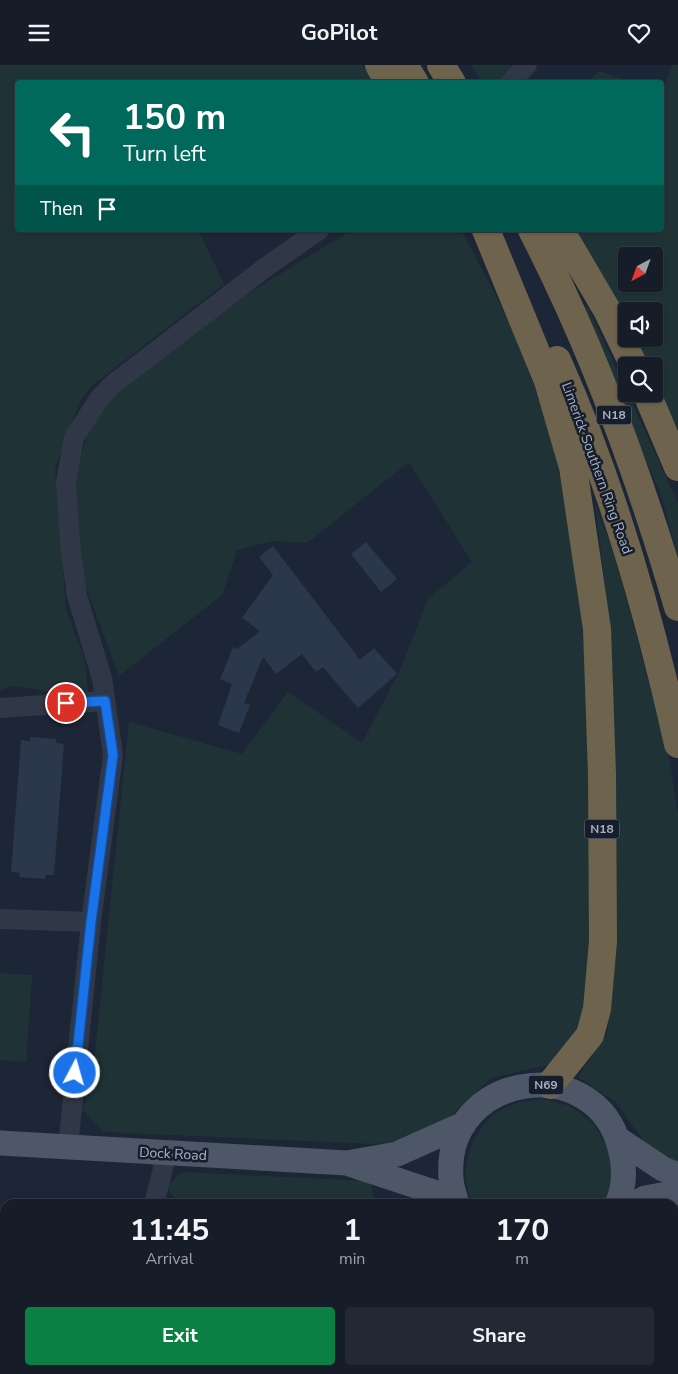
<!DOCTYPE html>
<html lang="en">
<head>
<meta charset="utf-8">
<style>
  body { margin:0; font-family:"Nunito Sans",sans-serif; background:#232934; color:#f1f3f6; height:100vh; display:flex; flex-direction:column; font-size:19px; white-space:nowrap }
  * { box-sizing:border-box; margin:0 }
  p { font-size:16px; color:#9ea1a8 }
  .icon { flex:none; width:28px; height:28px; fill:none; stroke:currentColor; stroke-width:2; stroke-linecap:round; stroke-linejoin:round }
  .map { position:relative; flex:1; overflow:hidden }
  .side { position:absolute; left:0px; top:1134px; width:679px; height:176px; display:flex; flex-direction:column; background:#161c28; border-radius:15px 15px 0 0; box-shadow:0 1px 4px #0004,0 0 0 1px #353a45 }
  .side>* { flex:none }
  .hud { position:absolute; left:15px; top:15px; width:649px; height:152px; border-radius:5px; box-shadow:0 1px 4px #0004,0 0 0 1px #353a45; background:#00695c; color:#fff; overflow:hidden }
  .needle { width:32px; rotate:221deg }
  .tools { position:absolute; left:618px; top:182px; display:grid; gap:10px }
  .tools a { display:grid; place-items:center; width:45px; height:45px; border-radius:5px; background:#161c28; box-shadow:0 1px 4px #0004,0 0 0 1px #353a45; font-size:25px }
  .pin { position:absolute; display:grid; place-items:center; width:42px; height:42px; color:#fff; margin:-21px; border:2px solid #fff; border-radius:50%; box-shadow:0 1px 5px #0007 }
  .me { position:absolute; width:55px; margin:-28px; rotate:6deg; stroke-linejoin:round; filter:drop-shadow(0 0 4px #0008) }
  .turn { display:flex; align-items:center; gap:18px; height:105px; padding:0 25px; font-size:22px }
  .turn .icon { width:65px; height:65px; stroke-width:2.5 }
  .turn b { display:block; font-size:35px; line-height:42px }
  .then { display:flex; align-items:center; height:48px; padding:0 25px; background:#0003; gap:10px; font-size:19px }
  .eta { display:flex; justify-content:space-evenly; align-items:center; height:85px; text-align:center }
  .eta b { font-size:30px; font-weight:700; line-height:35px }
  .action { display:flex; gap:10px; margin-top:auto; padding:10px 25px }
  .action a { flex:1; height:58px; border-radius:5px; background:#0b8043; color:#fff; font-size:20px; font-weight:700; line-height:58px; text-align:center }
  .action a+a { background:#232934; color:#f1f3f6 }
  header { display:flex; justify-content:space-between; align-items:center; height:65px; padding:0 25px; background:#161c28; font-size:22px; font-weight:700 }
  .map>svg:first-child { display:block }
</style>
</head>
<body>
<header><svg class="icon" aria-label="menu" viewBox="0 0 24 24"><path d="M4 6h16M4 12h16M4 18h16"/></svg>GoPilot<svg class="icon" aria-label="heart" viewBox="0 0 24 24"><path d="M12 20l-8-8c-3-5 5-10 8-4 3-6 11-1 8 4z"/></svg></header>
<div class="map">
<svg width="678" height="1309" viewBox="0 0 678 1309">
  <rect width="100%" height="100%" fill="#1d2636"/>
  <path fill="#1f3337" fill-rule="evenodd" d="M 0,0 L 363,0 L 374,17 L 18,18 L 18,165 L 198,165 L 224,219 L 90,322 L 80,336 L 55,403 L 66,545 L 84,592 L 89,632 L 12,621 L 0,625 Z
    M 471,0 L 510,0 L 521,17 L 482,17 Z
    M 672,0 L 678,0 L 678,387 L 654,329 L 654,301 L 640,301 L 627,274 L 654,274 L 654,246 L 626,246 L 626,272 L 570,165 L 661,165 L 661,29 ZM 626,191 L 654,191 L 654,219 L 626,219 Z
    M 600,6 L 631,17 L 587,17 Z
    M 352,165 L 461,165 L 515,267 L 554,378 L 575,493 L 591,644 L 590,927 L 582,970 L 548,1000 L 491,1013 L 452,1050 L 417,1073 L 375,1079 L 104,1067 L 82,1045 L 91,1026 L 129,657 L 242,689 L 288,627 L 362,678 L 400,605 L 428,534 L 472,497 L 409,397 L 307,478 L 273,476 L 237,485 L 222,530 L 119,611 L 81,509 L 75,410 L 89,366 L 111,330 L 226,242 Z
    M 576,241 L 588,242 L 678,438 L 678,494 L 662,432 Z
    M 595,438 L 615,492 L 669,692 L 678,749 L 678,1099 L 650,1085 L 616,1037 L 578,1012 L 607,969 L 615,881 L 610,563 Z
    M 0,908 L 32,910 L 26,997 L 0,995 Z
    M 542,1034 L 570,1041 L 593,1058 L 608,1083 L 612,1111 L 606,1139 L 473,1139 C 458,1113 468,1074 489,1054 C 494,1048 504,1043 512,1040 C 520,1036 532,1036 542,1034 Z
    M 182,1107 L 371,1116 L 373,1132 L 393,1139 L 179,1139 L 167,1122 Z
    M 678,1142 L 678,1309 L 642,1309 L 640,1305 L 674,1305 L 674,1143 Z
    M 401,1305 L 574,1305 L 577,1309 L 397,1309 Z"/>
  <path fill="#2b374b" d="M 366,477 L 397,514 L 381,527 L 351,489 Z
    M 273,481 L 360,595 L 374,583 L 397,609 L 358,643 L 323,602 L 316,607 L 302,589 L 276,609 L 263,592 L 244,638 L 250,640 L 239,668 L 218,660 L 232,619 L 220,614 L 233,582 L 237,584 L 260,566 L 242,553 L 273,510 L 259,492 Z
    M 30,672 L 56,674 L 56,678 L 64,679 L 54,810 L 46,810 L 45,814 L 19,812 L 20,808 L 11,807 L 21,675 L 30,676 Z"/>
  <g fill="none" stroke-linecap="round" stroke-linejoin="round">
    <path stroke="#303847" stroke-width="20" d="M 510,18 L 527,0
      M 0,643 L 105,636
      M 0,854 L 91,857
      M 68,1083 L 91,857 L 113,690 L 102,613 L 77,531 L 70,479 L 66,417 L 74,373 L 98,335 L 112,320 L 266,202 L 319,165
      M 154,1139 L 167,1088
      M 0,1266 L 5,1262
      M 269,1305 L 280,1309
      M 139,1309 L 147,1305
      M 356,1309 L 359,1305"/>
    <path stroke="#4e5767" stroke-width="25" d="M 618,1074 L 663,1104 L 678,1110
      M 0,1078 L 347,1098 L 397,1089 L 464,1059
      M 349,1099 L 434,1127 L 454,1139
      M 457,1139 C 455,1131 451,1121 451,1113 C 443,1008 595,984 620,1083 C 625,1101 625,1122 617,1139
      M 635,1139 L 645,1133 L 678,1127"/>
    <path stroke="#6e634c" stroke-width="28" d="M 379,0 L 389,18
      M 404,0 L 415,18
      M 441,0 L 452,18
      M 486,165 L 548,316 L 573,402 L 597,564 L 602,709 L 603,876 L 597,944 L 590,970 L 550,1020
      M 532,165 C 594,285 640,412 678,542
      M 560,165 L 607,245 L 634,301
      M 557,295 C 612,418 649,548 678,679
      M 647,329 L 678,402
      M 630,1305 L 632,1309"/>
  </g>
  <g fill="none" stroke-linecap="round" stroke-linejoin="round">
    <defs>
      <path id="route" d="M 66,638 L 105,636 L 113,690 L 91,857 L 75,1008"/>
    </defs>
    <use href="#route" stroke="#114b97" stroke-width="12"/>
    <use href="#route" stroke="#1a73e8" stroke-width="9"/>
  </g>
  <g text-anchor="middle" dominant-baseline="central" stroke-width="5" stroke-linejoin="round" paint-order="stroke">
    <g fill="#161d2b" stroke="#7d8597" stroke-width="1">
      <rect x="596.5" y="340.5" width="35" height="19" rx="4"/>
      <rect x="584.5" y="754.5" width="35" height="19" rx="4"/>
      <rect x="528.5" y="1010.5" width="35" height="19" rx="4"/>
    </g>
    <g font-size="12" font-weight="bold" fill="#a9b2c5">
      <text x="614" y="350">N18</text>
      <text x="602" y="764">N18</text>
      <text x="546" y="1020">N69</text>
    </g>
    <g font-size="14" fill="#a9b2c5" stroke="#161d2b">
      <text transform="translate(597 403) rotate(70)">Limerick Southern Ring Road</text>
      <text transform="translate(173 1089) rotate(3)">Dock Road</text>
    </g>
  </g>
</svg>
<div class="tools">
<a><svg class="needle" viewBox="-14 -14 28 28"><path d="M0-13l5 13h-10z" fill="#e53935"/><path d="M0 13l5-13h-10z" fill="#9ea1a8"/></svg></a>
<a><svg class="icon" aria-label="sound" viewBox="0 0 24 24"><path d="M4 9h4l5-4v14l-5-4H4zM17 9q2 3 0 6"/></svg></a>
<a><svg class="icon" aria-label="search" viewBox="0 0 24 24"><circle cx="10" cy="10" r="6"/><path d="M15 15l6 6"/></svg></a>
</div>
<div class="pin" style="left:66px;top:638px;background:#d93025"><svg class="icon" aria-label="arrive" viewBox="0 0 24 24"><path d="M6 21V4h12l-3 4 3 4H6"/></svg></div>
<svg class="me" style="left:75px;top:1008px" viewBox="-20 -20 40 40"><circle r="17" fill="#1a73e8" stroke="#fff" stroke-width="3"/><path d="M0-11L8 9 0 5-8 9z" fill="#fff"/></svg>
<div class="hud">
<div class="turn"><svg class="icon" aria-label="left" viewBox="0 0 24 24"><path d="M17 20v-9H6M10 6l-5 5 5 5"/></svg><div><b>150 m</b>Turn left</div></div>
<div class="then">Then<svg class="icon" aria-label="arrive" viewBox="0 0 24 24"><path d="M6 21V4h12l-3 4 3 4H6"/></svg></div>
</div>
<section class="side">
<div class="eta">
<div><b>11:45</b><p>Arrival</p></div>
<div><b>1</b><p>min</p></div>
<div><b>170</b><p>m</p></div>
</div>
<div class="action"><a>Exit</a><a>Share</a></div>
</section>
</div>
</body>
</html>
